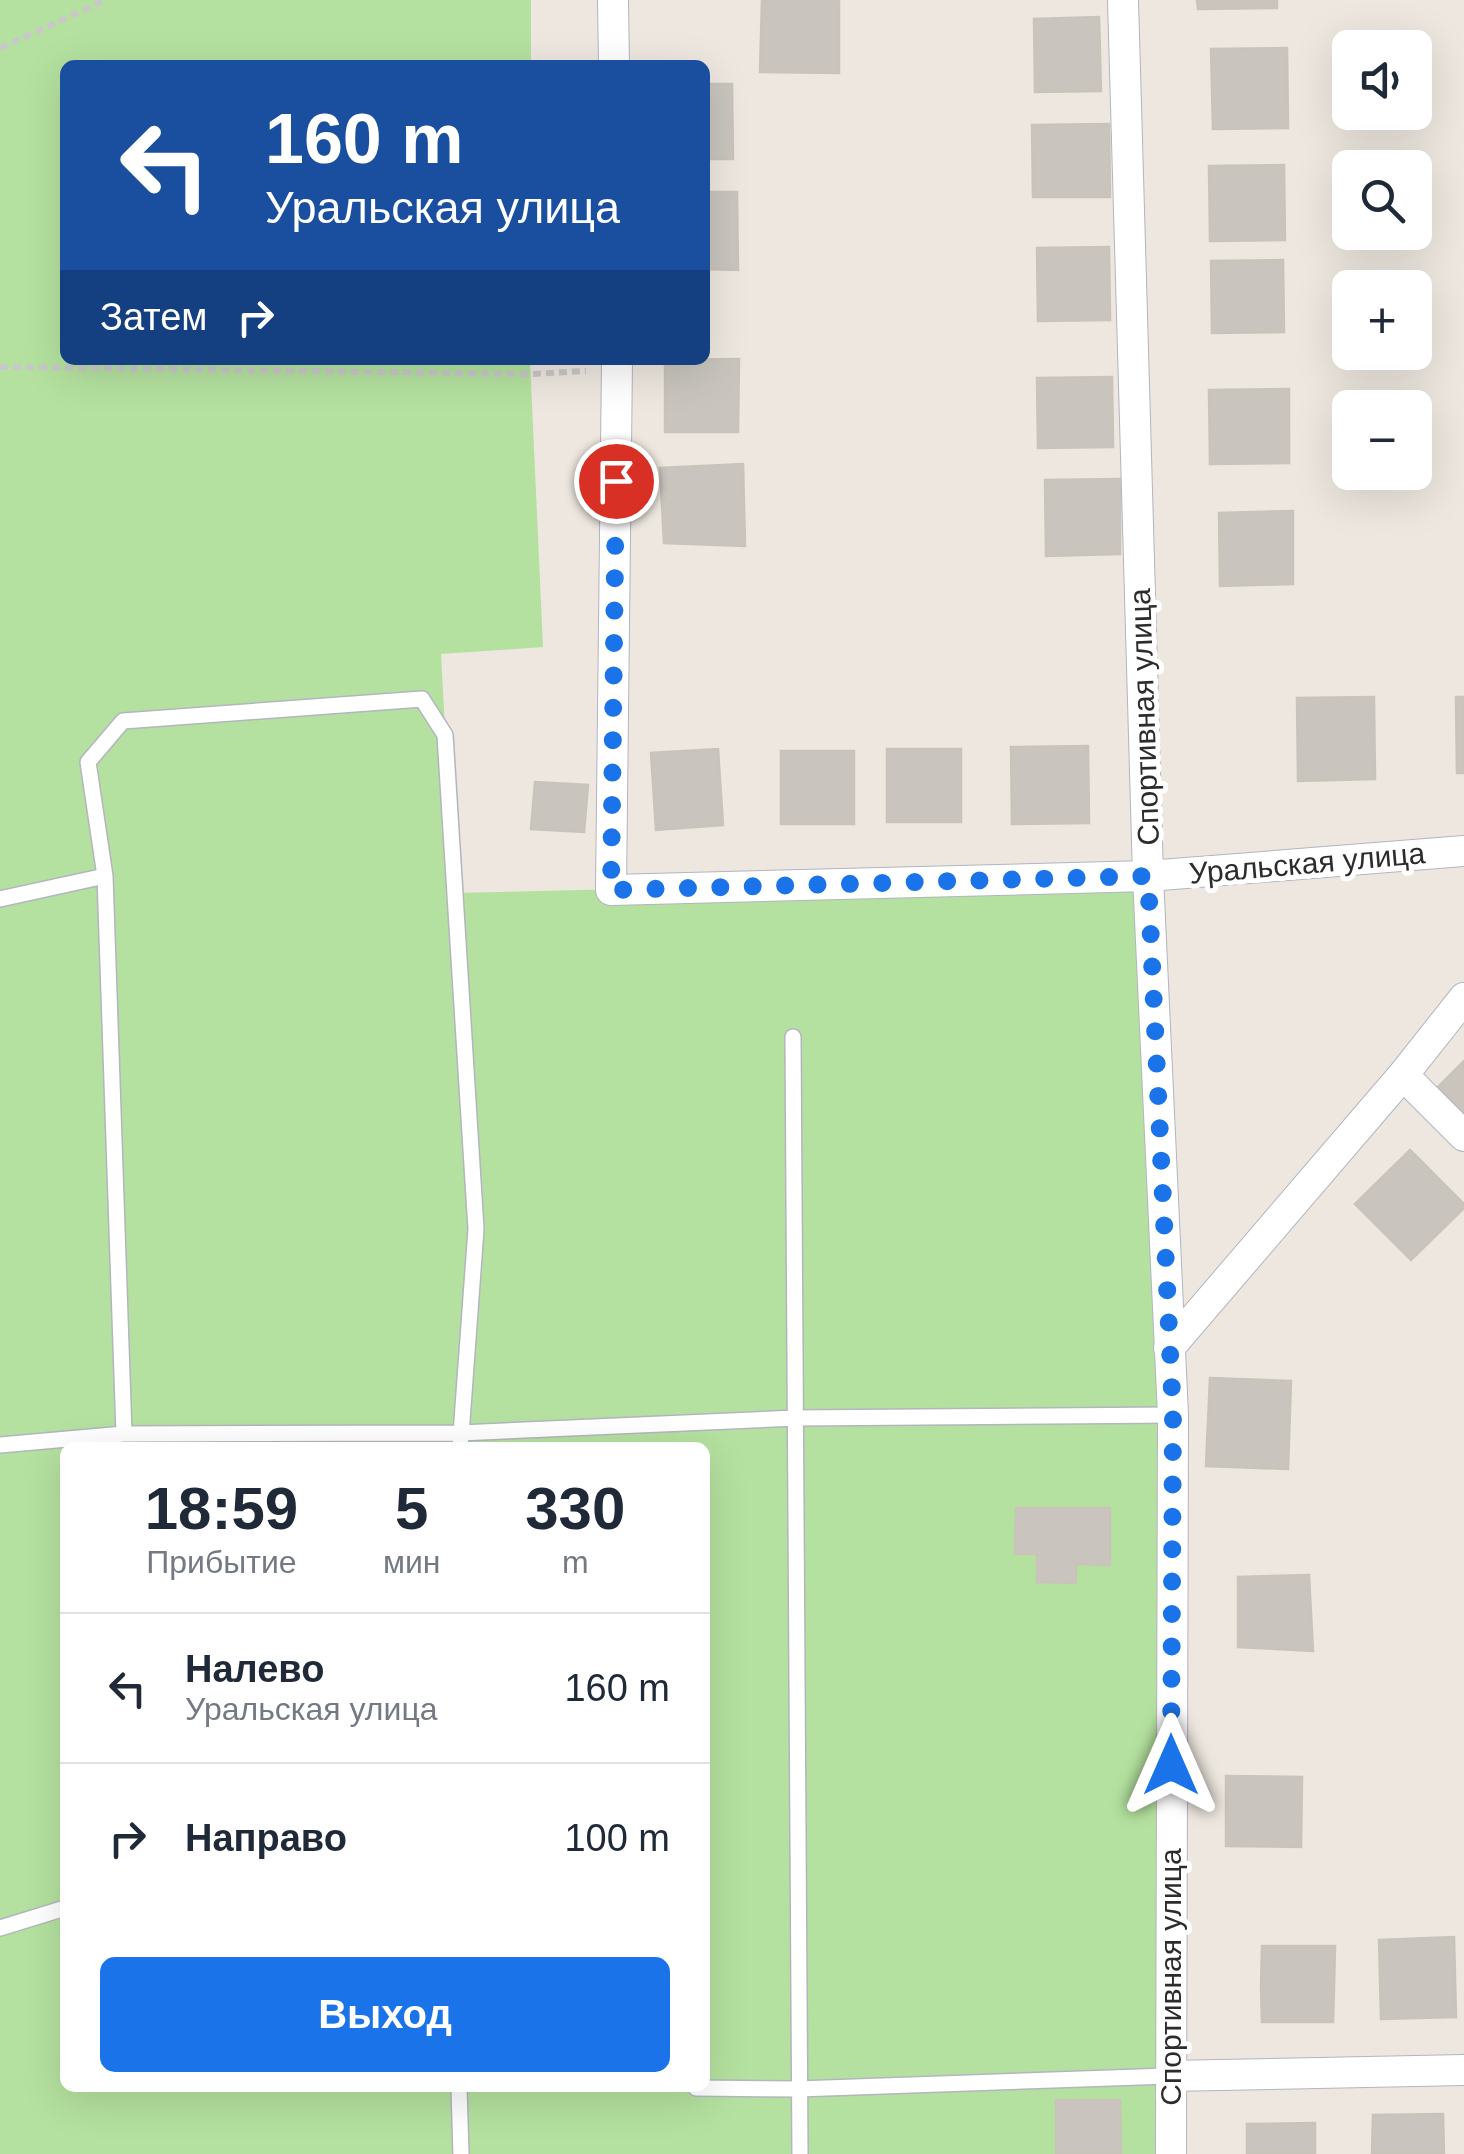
<!DOCTYPE html>
<html lang="ru">
<head>
<meta charset="utf-8">
<style>
  body { margin:0; font-family:Arial,sans-serif; background:#f2f2f3; color:#1f2937; height:100vh; display:flex; flex-direction:column; font-size:38px; white-space:nowrap }
  * { box-sizing:border-box; margin:0 }
  p { font-size:32px; color:#747a83 }
  .icon { flex:none; width:55px; height:55px; fill:none; stroke:currentColor; stroke-width:2; stroke-linecap:round; stroke-linejoin:round }
  .map { position:relative; flex:1; overflow:hidden }
  .side { position:absolute; left:60px; top:1442px; width:650px; height:650px; display:flex; flex-direction:column; background:#fff; border-radius:15px; box-shadow:0 10px 40px #0002 }
  .side>* { flex:none }
  .top-card { position:absolute; left:60px; top:60px; width:650px; height:305px; border-radius:15px; box-shadow:0 10px 40px #0002; background:#1a4fa0; color:#fff; overflow:hidden }
  .controls { position:absolute; left:1332px; top:30px; display:grid; gap:20px }
  .controls a { display:grid; place-items:center; width:100px; height:100px; border-radius:15px; background:#fff; box-shadow:0 10px 40px #0002; font-size:50px }
  .pin { position:absolute; display:grid; place-items:center; width:85px; height:85px; color:#fff; margin:-42px; border:5px solid #fff; border-radius:50%; box-shadow:0 2px 10px #0007 }
  .me { position:absolute; width:110px; margin:-55px; rotate:0deg; stroke-linejoin:round; filter:drop-shadow(0 0 8px #0008) }
  .turn { display:flex; align-items:center; gap:35px; height:210px; padding:0 40px; font-size:45px }
  .turn .icon { width:130px; height:130px; stroke-width:2.5 }
  .turn b { display:block; font-size:70px; line-height:85px }
  .then { display:flex; align-items:center; height:95px; padding:0 40px; background:#0003; gap:20px; font-size:38px }
  .eta { display:flex; justify-content:space-evenly; align-items:center; height:170px; text-align:center }
  .eta b { font-size:60px; font-weight:800; line-height:70px }
  .primary-button { display:flex; gap:20px; margin-top:auto; padding:20px 40px }
  .primary-button a { flex:1; height:115px; border-radius:15px; background:#1a73e8; color:#fff; font-size:40px; font-weight:800; line-height:115px; text-align:center }
  ul { padding:0; list-style:none }
  li { display:flex; align-items:center; gap:30px; height:150px; padding:0 40px; border-top:2px solid #e0e1e3 }
  li div { flex:1 }
  li b { display:block; font-size:38px }
  li em { font-style:normal }
  .map>svg:first-child { display:block }
</style>
</head>
<body>
<div class="map">
<svg width="1464" height="2154" viewBox="0 0 1464 2154">
  <rect width="100%" height="100%" fill="#ede7df"/>
  <path fill="#b4e19f" fill-rule="evenodd" d="M 0,0 L 531,0 L 531,65 L 65,65 L 65,360 L 530,360 L 543,647 L 441,654 L 454,893 L 1148,876 L 1173,1415 L 1169,2154 L 0,2154 ZM 65,1448 L 705,1448 L 705,2088 L 65,2088 Z"/>
  <path fill="#c9c5be" stroke="#c9c3b9" stroke-width="2.5" d="M 762,0 L 839,0 L 839,73 L 760,72 Z
    M 1197,0 L 1277,0 L 1277,8 L 1198,9 Z
    M 1099,17 L 1101,91 L 1035,92 L 1034,19 Z
    M 1287,48 L 1288,128 L 1213,129 L 1211,49 Z
    M 705,84 L 732,84 L 733,159 L 705,159 Z
    M 1109,124 L 1110,197 L 1033,197 L 1032,125 Z
    M 1284,165 L 1285,240 L 1210,241 L 1209,166 Z
    M 705,192 L 737,192 L 738,270 L 705,269 Z
    M 1109,247 L 1110,320 L 1038,321 L 1037,248 Z
    M 1283,260 L 1284,332 L 1212,333 L 1211,261 Z
    M 739,359 L 738,432 L 665,432 L 665,360 Z
    M 1112,377 L 1113,447 L 1038,448 L 1037,378 Z
    M 1289,389 L 1289,463 L 1210,464 L 1209,390 Z
    M 743,464 L 745,546 L 664,543 L 660,468 Z
    M 1120,479 L 1120,554 L 1046,556 L 1045,480 Z
    M 1293,511 L 1293,584 L 1220,586 L 1219,513 Z
    M 1374,697 L 1375,779 L 1298,781 L 1297,698 Z
    M 1456,697 L 1464,697 L 1464,773 L 1457,773 Z
    M 1088,746 L 1089,823 L 1012,824 L 1011,747 Z
    M 718,749 L 723,825 L 656,830 L 651,753 Z
    M 887,749 L 961,749 L 961,822 L 887,822 Z
    M 781,751 L 854,751 L 854,824 L 781,824 Z
    M 535,782 L 588,785 L 584,832 L 531,829 Z
    M 1464,1061 L 1464,1120 L 1435,1090 Z
    M 1410,1150 L 1464,1204 L 1464,1208 L 1411,1260 L 1355,1204 Z
    M 1210,1378 L 1291,1381 L 1288,1469 L 1206,1466 Z
    M 1016,1508 L 1110,1508 L 1110,1565 L 1076,1564 L 1076,1583 L 1037,1582 L 1037,1554 L 1015,1554 Z
    M 1309,1575 L 1313,1651 L 1238,1647 L 1238,1577 Z
    M 1226,1776 L 1302,1777 L 1301,1847 L 1226,1846 Z
    M 1454,1937 L 1456,2017 L 1381,2019 L 1379,1940 Z
    M 1262,1946 L 1335,1946 L 1334,1987 L 1261,1987 Z
    M 1261,1987 L 1334,1987 L 1333,2022 L 1262,2022 Z
    M 1056,2100 L 1120,2100 L 1121,2154 L 1056,2154 Z
    M 1443,2114 L 1444,2154 L 1372,2154 L 1373,2115 Z
    M 1315,2123 L 1315,2154 L 1247,2154 L 1247,2124 Z"/>
  <g fill="none" stroke-linecap="round" stroke-linejoin="round">
    <defs>
      <path id="service" d="M 0,899 L 105,876
        M 793,1037 L 800,2154
        M 124,1434 L 105,876 L 88,762 L 123,721 L 422,699 L 445,735 L 476,1229 L 460,1448
        M 0,1445 L 124,1434 L 460,1433 L 795,1418 L 1173,1415
        M 0,1928 L 65,1908
        M 459,2088 L 461,2154
        M 696,2088 L 798,2089 L 1169,2076"/>
      <path id="minor" d="M 613,0 L 614,65
        M 1123,0 L 1148,876 L 1173,1415 L 1171,2154
        M 617,360 L 611,890 L 1148,876 L 1464,851
        M 1403,1075 L 1464,1136
        M 1169,1348 L 1403,1075 L 1464,998
        M 1169,2076 L 1464,2070"/>
    </defs>
    <use href="#service" stroke="#b3b5bf" stroke-width="18"/>
    <use href="#minor" stroke="#b3b5bf" stroke-width="32"/>
    <path stroke="#c8c8c8" stroke-width="6" stroke-dasharray="8 5" stroke-linecap="butt" d="M 0,48 L 106,0
      M 0,367 L 531,374 L 586,371"/>
    <use href="#service" stroke="#fff" stroke-width="15"/>
    <use href="#minor" stroke="#fff" stroke-width="30"/>
  </g>
  <g fill="none" stroke-linecap="round" stroke-linejoin="round">
    <path stroke="#1a73e8" stroke-width="18" stroke-dasharray="0 32.4" d="M 616,481 L 611,890 L 1148,876 L 1173,1415 L 1171,1765"/>
  </g>
  <g text-anchor="middle" dominant-baseline="central" stroke-width="10" stroke-linejoin="round" paint-order="stroke">
    <g font-size="30" fill="#2c2c2c" stroke="#fff">
      <text transform="translate(1144 717) rotate(-92)">Спортивная улица</text>
      <text transform="translate(1307 863) rotate(-5)">Уральская улица</text>
      <text transform="translate(1170 1977) rotate(-90)">Спортивная улица</text>
    </g>
  </g>
</svg>
<div class="controls">
<a><svg class="icon" aria-label="sound" viewBox="0 0 24 24"><path d="M4 9h4l5-4v14l-5-4H4zM17 9q2 3 0 6"/></svg></a>
<a><svg class="icon" aria-label="search" viewBox="0 0 24 24"><circle cx="10" cy="10" r="6"/><path d="M15 15l6 6"/></svg></a>
<a>+</a>
<a>−</a>
</div>
<div class="pin" style="left:616px;top:481px;background:#d93025"><svg class="icon" aria-label="arrive" viewBox="0 0 24 24"><path d="M6 21V4h12l-3 4 3 4H6"/></svg></div>
<svg class="me" style="left:1171px;top:1765px" viewBox="-20 -20 40 40"><path d="M0-17L14 15 0 8-14 15z" fill="#1a73e8" stroke="#fff" stroke-width="4"/></svg>
<div class="top-card">
<div class="turn"><svg class="icon" aria-label="left" viewBox="0 0 24 24"><path d="M17 20v-9H6M10 6l-5 5 5 5"/></svg><div><b>160 m</b>Уральская улица</div></div>
<div class="then">Затем<svg class="icon" aria-label="right" viewBox="0 0 24 24"><path d="M7 20v-9h11M14 6l5 5-5 5"/></svg></div>
</div>
<section class="side">
<div class="eta">
<div><b>18:59</b><p>Прибытие</p></div>
<div><b>5</b><p>мин</p></div>
<div><b>330</b><p>m</p></div>
</div>
<ul>
<li><svg class="icon" aria-label="left" viewBox="0 0 24 24"><path d="M17 20v-9H6M10 6l-5 5 5 5"/></svg><div><b>Налево</b><p>Уральская улица</p></div><em>160 m</em></li>
<li><svg class="icon" aria-label="right" viewBox="0 0 24 24"><path d="M7 20v-9h11M14 6l5 5-5 5"/></svg><div><b>Направо</b></div><em>100 m</em></li>
</ul>
<div class="primary-button"><a>Выход</a></div>
</section>
</div>
</body>
</html>
